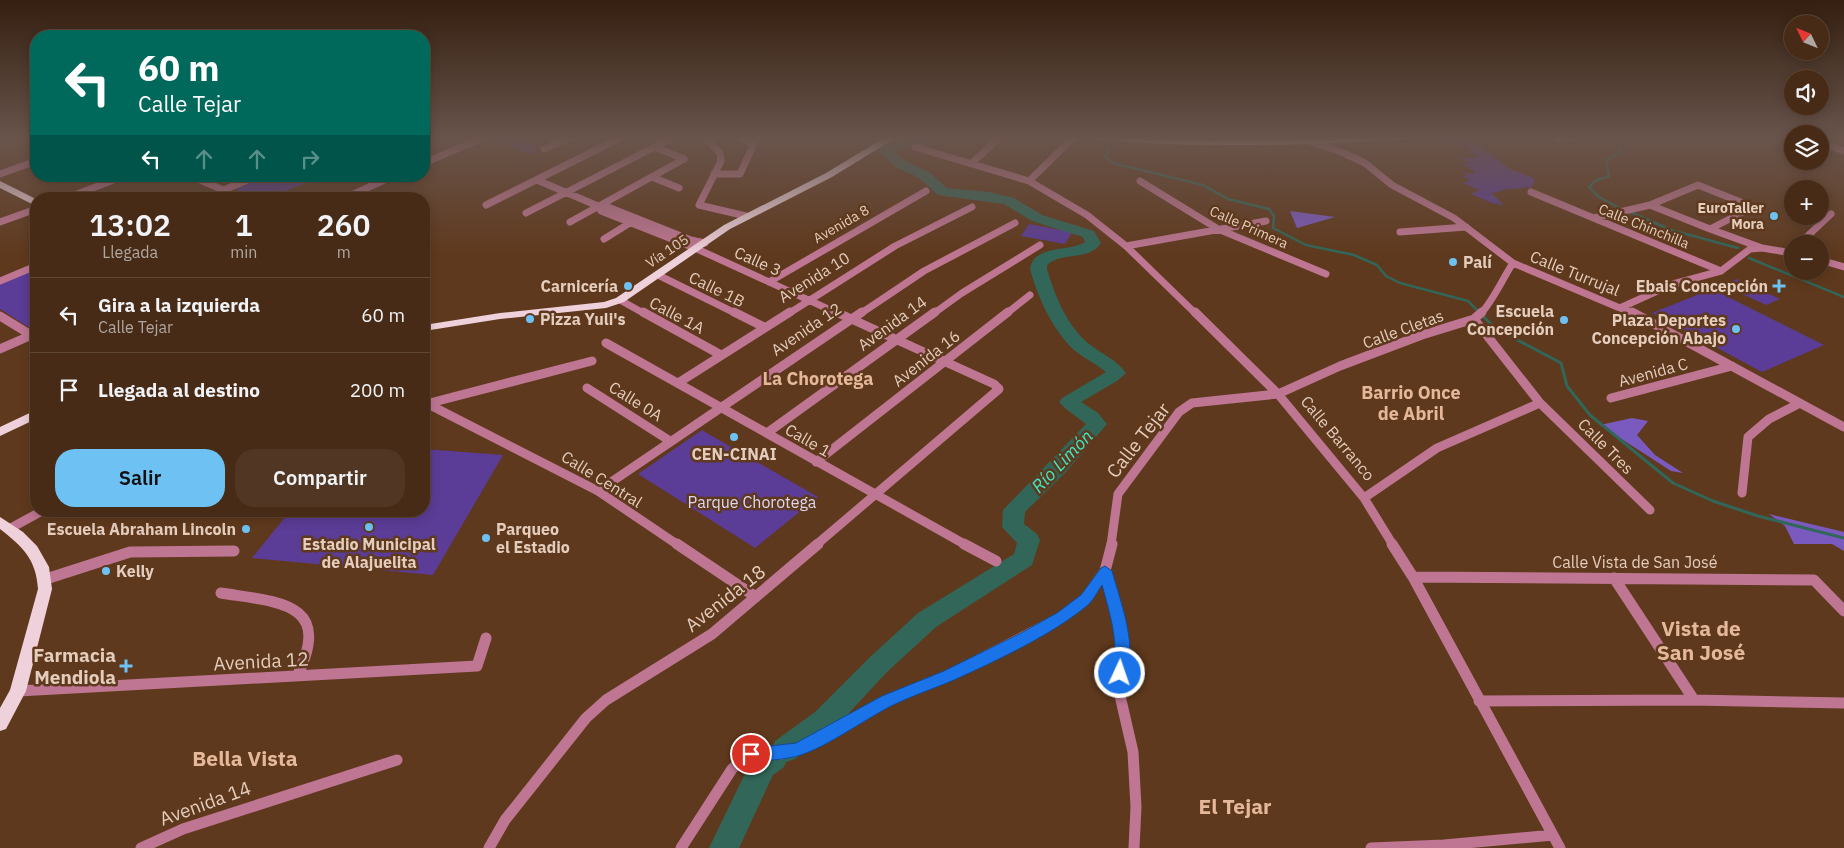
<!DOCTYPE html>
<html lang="es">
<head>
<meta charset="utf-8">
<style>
  body { margin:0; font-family:"IBM Plex Sans",sans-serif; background:#513723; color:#f1f3f6; height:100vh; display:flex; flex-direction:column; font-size:19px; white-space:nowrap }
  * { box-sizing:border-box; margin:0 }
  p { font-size:16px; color:#b0a7a1 }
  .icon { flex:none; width:28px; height:28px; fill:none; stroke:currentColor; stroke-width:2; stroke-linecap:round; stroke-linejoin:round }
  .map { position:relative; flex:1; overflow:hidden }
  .panel { position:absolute; left:30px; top:192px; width:400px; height:325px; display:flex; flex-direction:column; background:#472b16; border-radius:20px; box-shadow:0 2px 12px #0003,0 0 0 1px #5f4735 }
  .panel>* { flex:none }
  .hud { position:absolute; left:30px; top:30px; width:400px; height:152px; border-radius:20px; box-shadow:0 2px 12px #0003,0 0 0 1px #5f4735; background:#00695c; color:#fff; overflow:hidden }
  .needle { width:32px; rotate:313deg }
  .fabs { position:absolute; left:1784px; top:15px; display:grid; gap:10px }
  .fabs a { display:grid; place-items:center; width:45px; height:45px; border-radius:50%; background:#472b16; box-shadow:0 2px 12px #0003,0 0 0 1px #5f4735; font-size:25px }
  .pin { position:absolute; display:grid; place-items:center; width:42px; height:42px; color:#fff; margin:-21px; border:2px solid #fff; border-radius:50%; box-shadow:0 1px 5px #0007 }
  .me { position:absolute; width:55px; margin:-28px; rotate:3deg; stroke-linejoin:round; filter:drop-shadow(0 0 4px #0008) }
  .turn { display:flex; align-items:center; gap:18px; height:105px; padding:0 25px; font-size:22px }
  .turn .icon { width:65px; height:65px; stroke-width:2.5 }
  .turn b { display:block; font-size:35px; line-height:42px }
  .lanes { display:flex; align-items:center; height:48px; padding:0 25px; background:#0003; justify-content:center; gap:25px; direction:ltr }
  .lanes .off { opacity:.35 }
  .eta { display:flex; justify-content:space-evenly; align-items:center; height:85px; text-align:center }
  .eta b { font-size:30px; font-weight:600; line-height:35px }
  .cta { display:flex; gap:10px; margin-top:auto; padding:10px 25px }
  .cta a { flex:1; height:58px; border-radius:20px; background:#6dc2f3; color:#111; font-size:20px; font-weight:600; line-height:58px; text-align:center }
  .cta a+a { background:#513723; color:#f1f3f6 }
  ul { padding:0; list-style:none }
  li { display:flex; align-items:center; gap:15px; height:75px; padding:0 25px; border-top:1px solid #5f4735 }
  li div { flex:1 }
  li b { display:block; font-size:19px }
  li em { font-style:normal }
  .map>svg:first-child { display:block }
</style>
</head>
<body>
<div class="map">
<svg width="1844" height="848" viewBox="0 0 1844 848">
  <rect width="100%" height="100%" fill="#5f391d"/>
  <path fill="#5b3c96" d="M 492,137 L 539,137 L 531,144 L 541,146 L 536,148 L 537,152 L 532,154 L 490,138 Z
    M 1470,137 L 1508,168 L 1535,179 L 1532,187 L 1501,190 L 1502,191 L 1491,193 L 1504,205 L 1492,203 L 1471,194 L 1479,190 L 1463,183 L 1470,180 L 1463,177 L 1468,175 L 1460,171 L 1471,174 L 1476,172 L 1463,164 L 1468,162 L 1458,158 L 1478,157 L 1460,142 L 1445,143 L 1441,139 Z
    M 267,176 L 326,176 L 263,199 L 257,199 L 235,189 Z
    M 1029,224 L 1072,232 L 1065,244 L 1021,236 Z
    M 36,269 L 36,328 L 33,330 L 0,309 L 0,284 Z
    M 1737,279 L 1780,299 L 1766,305 L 1723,285 Z
    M 1712,289 L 1824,345 L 1762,372 L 1652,313 Z
    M 702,430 L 705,432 L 818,497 L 755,548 L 638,474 Z
    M 424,449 L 503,455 L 433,575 L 252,558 L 290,511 L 424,511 Z"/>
  <path fill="#7b5ac0" d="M 1290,211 L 1335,217 L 1297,228 Z
    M 1632,418 L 1648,421 L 1637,435 L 1655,455 L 1683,473 L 1671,471 L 1600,425 Z
    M 1769,514 L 1844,532 L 1844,551 L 1832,544 L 1794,544 L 1785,526 Z"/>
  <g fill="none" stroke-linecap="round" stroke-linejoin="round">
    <path stroke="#316659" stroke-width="2.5" d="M 1098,137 L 1110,150 L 1105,157 L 1113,163 L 1203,185 L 1228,199 L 1269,209 L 1274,216 L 1273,228 L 1306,245 L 1354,255 L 1377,265 L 1386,276 L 1400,283 L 1468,301 L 1481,314
      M 1613,137 L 1619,140 L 1621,145
      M 1621,209 L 1599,197 L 1589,187 L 1595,181 L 1609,176 L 1606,160 L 1618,154 L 1622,148
      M 1630,212 L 1671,230 L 1738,248
      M 1749,258 L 1844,297"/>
    <path stroke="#316659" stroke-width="3" d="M 1479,312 L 1495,328 L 1561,363 L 1567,386 L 1590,415 L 1673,483 L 1713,501 L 1758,516 L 1844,538"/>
    <path fill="#316659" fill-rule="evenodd" d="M 922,137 L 952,137 L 945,141 L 893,151 L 906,161 L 929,172 L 947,188 L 989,192 L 1014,198 L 1042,215 L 1094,231 L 1101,243 C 1088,262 1062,251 1047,265 L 1047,269 C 1055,296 1067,326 1089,344 C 1102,354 1117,360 1126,373 L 1117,381 L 1081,402 L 1098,413 L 1107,424 L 1066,472 L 1025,512 L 1024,524 L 1037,534 L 1040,540 L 1032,565 L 936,627 L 887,672 L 835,728 L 795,759 L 786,762 L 784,767 L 773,775 L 739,848 L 709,848 L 753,757 L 773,746 L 775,741 L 815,712 L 869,658 L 918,613 L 1014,554 L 1017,543 L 1002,527 L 1003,510 L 1086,424 L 1066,409 L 1059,402 L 1062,398 L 1106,372 C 1096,364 1084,358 1074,350 C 1052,329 1038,298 1030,269 C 1033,246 1065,251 1081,244 L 1085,242 L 1083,237 L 1032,221 L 1004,204 L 938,195 L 919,178 L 896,167 L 877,150 L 888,142 Z"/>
    <path stroke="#be7692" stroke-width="7" d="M 708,137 L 707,140 L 720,153 L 721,161 L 699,205 L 746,216
      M 741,137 L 753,144
      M 879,137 L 887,140
      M 1074,137 L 1029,181 L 1087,215 L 1126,246 L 1196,314
      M 1560,139 L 1571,137
      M 1311,142 L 1339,151 L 1365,163 L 1392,185 L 1454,218 L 1513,263 L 1634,314
      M 1820,142 L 1844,151
      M 655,147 L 684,159
      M 915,147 L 1029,181
      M 544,149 L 571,137
      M 424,163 L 485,137
      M 972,163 L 1000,137
      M 0,174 L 36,161
      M 714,174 L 740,174 L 757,137
      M 191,176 L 244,199
      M 652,177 L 679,188
      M 537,180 L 598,206 L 608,207 L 691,240 L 705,243
      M 1140,181 L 1218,229 L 1326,274
      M 1531,192 L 1721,271
      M 64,199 L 124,176
      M 202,199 L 257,176
      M 343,199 L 393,176
      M 486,205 L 622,137
      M 1650,205 L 1710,229
      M 598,206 L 601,211 L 697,249 L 839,314
      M 526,213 L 674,137
      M 1594,218 L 1650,205 L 1698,185 L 1753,207 L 1710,229 L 1762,248
      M 0,222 L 36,209
      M 570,222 L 684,159
      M 1400,232 L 1466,227
      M 604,239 L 633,221
      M 1799,244 L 1831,214
      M 1126,246 L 1266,221
      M 1820,260 L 1844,267
      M 658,275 L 737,314
      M 0,281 L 36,266
      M 769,282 L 926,191
      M 620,300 L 645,314
      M 1622,307 L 1673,284 L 1721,271 L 1750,249 L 1762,248 L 1792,253
      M 788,314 L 895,246 L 972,207
      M 860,314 L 924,271 L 1015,223
      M 933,314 L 962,293 L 1040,245
      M 1006,314 L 1030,295
      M 1480,314 C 1491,305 1504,276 1513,263"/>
    <path stroke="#be7692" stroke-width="9" d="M 643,312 L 721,355
      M 734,312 L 764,327
      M 1195,312 L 1278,394 L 1364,498 L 1393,545
      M 1632,312 L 1844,427
      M 0,316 L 36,338
      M 1474,319 L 1540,403 L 1650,510
      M 606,343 L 966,545
      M 0,349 L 34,334
      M 678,383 L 790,312
      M 587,388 L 670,441
      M 1611,398 L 1732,366
      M 424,402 L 598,491 L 678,545
      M 426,404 L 592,361
      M 767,433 L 935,312
      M 816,462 L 1008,312
      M 598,491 L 862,312
      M 1742,493 L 1748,437 L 1769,419 L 1800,403
      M 1364,498 L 1437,448 L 1540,403
      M 9,529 L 42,511
      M 816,545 L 999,389 L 994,384 L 836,312
      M 1111,545 L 1118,494 L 1179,412 L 1192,403 L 1278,394 L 1340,366 L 1422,335 L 1474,319 L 1482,312"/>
    <path stroke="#be7692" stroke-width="11" d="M 677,544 L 756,597
      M 964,544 L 996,561
      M 1392,544 L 1413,577 L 1560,848
      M 1105,571 L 1120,624 L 1122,659 L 1118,687 L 1133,752 L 1136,807 L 1134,848
      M 1413,577 L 1814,580 L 1844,611
      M 1614,578 L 1694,700
      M 46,579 L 130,552 L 234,551
      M 221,593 C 278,602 334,602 297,676
      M 18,691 L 477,666 L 486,638
      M 1479,701 L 1694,700 L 1844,703
      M 141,848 L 183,829 L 397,760
      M 489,848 L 505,820 L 586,718 L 606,700 L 712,634 L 818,544
      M 681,848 L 732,769 L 744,758 L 758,752 L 781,754 L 799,749 L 887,701 L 949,675 L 1062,617 L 1086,598 L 1105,571 L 1112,544
      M 1371,848 L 1444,845 L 1553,835"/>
    <path fill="#efd1db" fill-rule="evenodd" d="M 893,137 L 910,137 L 889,142 L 832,177 L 730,229 L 624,302 L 606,308 L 500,319 L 424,331 L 424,325 L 500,313 L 604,302 L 616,298 L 724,225 L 826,173 L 884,138 Z
      M 1086,137 L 1211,141 L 1419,137 L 1415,139 C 1306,145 1199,149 1090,139 Z
      M 0,181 L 36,199 L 36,206 L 0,188 Z
      M 36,410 L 36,419 L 0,436 L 0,427 Z
      M 0,517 L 23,532 L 37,546 L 49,567 L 52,589 L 26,691 L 6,729 L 0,731 L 0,708 L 10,690 L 38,589 C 36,559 23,547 0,529 Z"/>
  </g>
  <linearGradient id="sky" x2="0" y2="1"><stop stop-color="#341f10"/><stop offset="0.54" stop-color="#69544c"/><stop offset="1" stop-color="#69544c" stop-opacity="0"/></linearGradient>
  <rect width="1844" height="255" fill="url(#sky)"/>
  <path fill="#1a73e8" stroke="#114b97" d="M 1105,566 L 1112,571 C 1120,600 1139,649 1125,677 L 1120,679 L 1115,677 C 1111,671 1114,665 1115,658 C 1116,633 1109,610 1102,585 C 1098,591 1094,599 1089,604 C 1054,634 996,661 954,680 C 933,689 911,696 891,706 C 864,720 828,746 801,755 C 789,759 757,763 745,759 L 743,754 L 745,749 L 796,743 L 882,696 L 944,671 L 1021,633 L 1057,613 L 1081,595 L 1101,568 Z"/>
  <g fill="#6dc2f3" stroke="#5f391d" stroke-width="2">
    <circle cx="1774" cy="216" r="5"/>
    <circle cx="1453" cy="262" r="5"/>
    <circle cx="628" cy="286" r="5"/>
    <path d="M1776.5 278.5h5v5h5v5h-5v5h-5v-5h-5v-5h5z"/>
    <circle cx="530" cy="319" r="5"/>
    <circle cx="1564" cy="320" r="5"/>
    <circle cx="1736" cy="329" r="5"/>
    <circle cx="734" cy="437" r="5"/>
    <circle cx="369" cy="527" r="5"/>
    <circle cx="246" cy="529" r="5"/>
    <circle cx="486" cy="538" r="5"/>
    <circle cx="106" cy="571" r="5"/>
    <path d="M123.5 658.5h5v5h5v5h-5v5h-5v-5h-5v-5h5z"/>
  </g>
  <g text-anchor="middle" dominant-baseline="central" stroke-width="5" stroke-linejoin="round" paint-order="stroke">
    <g font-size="14" font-weight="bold" fill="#e4cdbd" stroke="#5f391d" text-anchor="end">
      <text x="1764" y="208">EuroTaller<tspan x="1764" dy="16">Mora</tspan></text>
    </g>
    <g font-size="14" fill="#e4cdbd" stroke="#5f391d">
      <text transform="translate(841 224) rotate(-30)">Avenida 8</text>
      <text transform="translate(1644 226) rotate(22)">Calle Chinchilla</text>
      <text transform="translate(1249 227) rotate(24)">Calle Primera</text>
      <text transform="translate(667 251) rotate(-34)">Vía 105</text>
    </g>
    <g font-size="16" fill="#e4cdbd" stroke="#5f391d">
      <text transform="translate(758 261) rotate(24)">Calle 3</text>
      <text transform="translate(1575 273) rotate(22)">Calle Turrujal</text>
      <text transform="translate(814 277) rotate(-32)">Avenida 10</text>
      <text transform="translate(717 289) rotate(26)">Calle 1B</text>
      <text transform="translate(677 315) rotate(28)">Calle 1A</text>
      <text transform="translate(892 323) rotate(-36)">Avenida 14</text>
      <text transform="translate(806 329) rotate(-34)">Avenida 12</text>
      <text transform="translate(1403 329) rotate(-20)">Calle Cletas</text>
      <text transform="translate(926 358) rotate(-38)">Avenida 16</text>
      <text transform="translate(1653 372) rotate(-15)">Avenida C</text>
      <text transform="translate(636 401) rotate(32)">Calle 0A</text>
      <text transform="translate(1338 438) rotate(50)">Calle Barranco</text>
      <text transform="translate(808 440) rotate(30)">Calle 1</text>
      <text transform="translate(1606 446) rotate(45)">Calle Tres</text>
      <text transform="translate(602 479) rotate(32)">Calle Central</text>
      <text x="1635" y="562">Calle Vista de San José</text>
    </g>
    <g font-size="16" font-weight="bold" fill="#e4cdbd" stroke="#5f391d" text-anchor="end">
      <text x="1463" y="262" text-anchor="start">Palí</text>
      <text x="618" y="286">Carnicería</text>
      <text x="1768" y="286">Ebais Concepción</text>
      <text x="1554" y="311">Escuela<tspan x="1554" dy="18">Concepción</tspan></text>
      <text x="540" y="319" text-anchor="start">Pizza Yuli's</text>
      <text x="1726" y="320">Plaza Deportes<tspan x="1726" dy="18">Concepción Abajo</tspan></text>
      <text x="734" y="454" text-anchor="middle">CEN-CINAI</text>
      <text x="236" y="529">Escuela Abraham Lincoln</text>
      <text x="496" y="529" text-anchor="start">Parqueo<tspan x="496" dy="18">el Estadio</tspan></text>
      <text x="369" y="544" text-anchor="middle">Estadio Municipal<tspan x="369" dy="18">de Alajuelita</tspan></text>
      <text x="116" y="571" text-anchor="start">Kelly</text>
    </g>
    <g font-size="16" fill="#ddd8f2" stroke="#5f391d">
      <text x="752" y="502">Parque Chorotega</text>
    </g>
    <g font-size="18" font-weight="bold" fill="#e5b899" stroke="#5f391d">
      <text x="818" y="378">La Chorotega</text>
      <text x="1411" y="392">Barrio Once<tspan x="1411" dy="21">de Abril</tspan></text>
    </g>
    <g font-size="18" font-style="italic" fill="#38eac7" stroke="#5f391d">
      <text transform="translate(1062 461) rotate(-46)">Río Limón</text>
    </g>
    <g font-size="19" fill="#e4cdbd" stroke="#5f391d">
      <text transform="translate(1138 440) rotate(-52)">Calle Tejar</text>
      <text transform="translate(725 598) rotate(-38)">Avenida 18</text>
      <text transform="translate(261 661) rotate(-3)">Avenida 12</text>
      <text transform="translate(205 803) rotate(-20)">Avenida 14</text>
    </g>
    <g font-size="19" font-weight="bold" fill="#e4cdbd" stroke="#5f391d" text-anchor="end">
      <text x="116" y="655">Farmacia<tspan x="116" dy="22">Mendiola</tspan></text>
    </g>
    <g font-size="21" font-weight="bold" fill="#e5b899" stroke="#5f391d">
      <text x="1701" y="628">Vista de<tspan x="1701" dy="24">San José</tspan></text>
      <text x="245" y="758">Bella Vista</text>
      <text x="1235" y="806">El Tejar</text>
    </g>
  </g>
</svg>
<div class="fabs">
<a><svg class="needle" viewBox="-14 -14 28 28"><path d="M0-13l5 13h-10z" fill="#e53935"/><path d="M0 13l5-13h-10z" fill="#b0a7a1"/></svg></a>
<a><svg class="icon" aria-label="sound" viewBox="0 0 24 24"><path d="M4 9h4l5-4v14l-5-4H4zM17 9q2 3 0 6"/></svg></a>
<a><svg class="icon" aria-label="layers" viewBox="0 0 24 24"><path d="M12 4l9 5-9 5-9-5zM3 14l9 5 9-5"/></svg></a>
<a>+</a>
<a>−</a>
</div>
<div class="pin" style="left:751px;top:754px;background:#d93025"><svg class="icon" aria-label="arrive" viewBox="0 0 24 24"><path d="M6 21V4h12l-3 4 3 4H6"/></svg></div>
<svg class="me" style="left:1120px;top:673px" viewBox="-20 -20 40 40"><circle r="17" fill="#1a73e8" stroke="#fff" stroke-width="3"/><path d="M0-11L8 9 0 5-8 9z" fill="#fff"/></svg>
<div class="hud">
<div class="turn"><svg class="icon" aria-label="left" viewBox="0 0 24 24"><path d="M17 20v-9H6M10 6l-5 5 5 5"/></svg><div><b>60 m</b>Calle Tejar</div></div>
<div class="lanes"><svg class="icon" aria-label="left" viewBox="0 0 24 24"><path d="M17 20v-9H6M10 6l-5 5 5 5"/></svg><svg class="icon off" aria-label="ahead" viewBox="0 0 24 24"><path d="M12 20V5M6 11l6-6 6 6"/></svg><svg class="icon off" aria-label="ahead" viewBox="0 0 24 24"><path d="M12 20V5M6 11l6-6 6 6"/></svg><svg class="icon off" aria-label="right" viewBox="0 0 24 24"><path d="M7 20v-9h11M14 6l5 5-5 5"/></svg></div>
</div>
<section class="panel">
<div class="eta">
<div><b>13:02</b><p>Llegada</p></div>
<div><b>1</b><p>min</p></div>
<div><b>260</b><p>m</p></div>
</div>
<ul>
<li><svg class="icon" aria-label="left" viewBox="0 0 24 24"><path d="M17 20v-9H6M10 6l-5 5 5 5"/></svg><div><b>Gira a la izquierda</b><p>Calle Tejar</p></div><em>60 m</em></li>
<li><svg class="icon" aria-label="arrive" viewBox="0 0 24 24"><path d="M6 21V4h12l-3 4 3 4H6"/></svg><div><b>Llegada al destino</b></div><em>200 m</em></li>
</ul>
<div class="cta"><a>Salir</a><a>Compartir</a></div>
</section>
</div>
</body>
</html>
